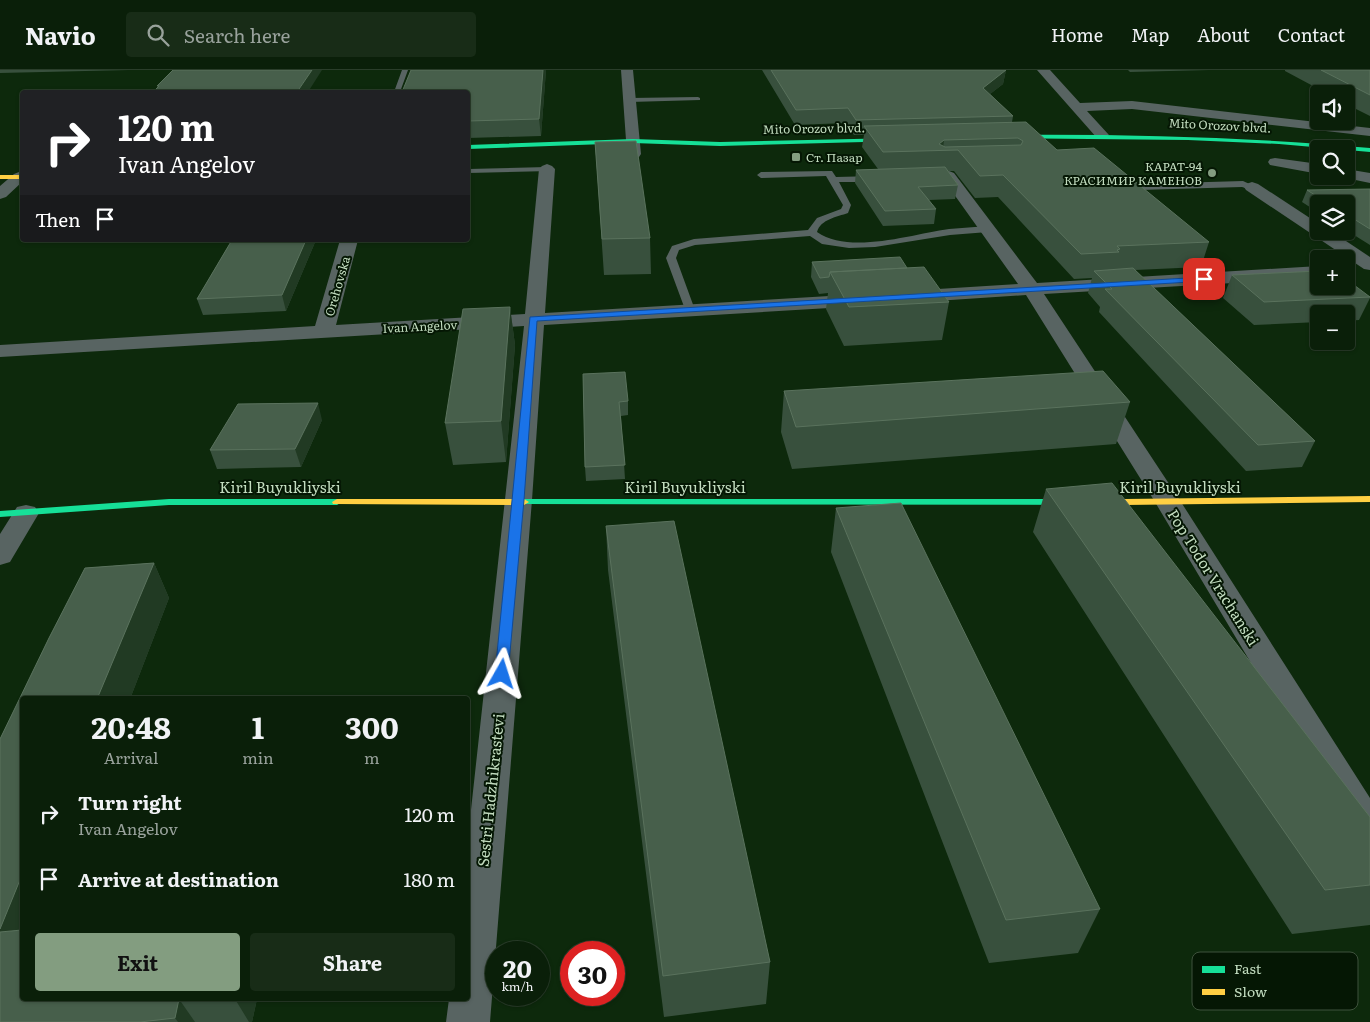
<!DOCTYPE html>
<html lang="en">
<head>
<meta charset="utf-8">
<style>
  body { margin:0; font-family:Literata,serif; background:#182c17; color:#f1f3f6; height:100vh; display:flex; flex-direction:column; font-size:19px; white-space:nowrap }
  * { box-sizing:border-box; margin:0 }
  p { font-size:16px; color:#99a29c }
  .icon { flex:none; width:28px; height:28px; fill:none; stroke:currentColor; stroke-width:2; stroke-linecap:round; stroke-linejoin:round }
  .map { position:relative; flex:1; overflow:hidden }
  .side { position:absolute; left:20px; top:626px; width:450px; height:305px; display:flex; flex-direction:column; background:#0a1f09; border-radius:5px; box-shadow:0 1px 4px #0004,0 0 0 1px #2a3d2a }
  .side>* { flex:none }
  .guide { position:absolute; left:20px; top:20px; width:450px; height:152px; border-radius:5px; box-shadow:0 1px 4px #0004,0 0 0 1px #2a3d2a; background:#202124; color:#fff; overflow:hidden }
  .fabs { position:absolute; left:1310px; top:15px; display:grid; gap:10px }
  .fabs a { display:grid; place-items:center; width:45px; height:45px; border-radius:5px; background:#0a1f09; box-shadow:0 1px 4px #0004,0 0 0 1px #2a3d2a; font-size:25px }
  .speed { position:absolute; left:485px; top:871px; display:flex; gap:10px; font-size:25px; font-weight:700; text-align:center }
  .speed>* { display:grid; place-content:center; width:65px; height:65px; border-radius:50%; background:#0a1f09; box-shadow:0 1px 4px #0004,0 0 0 1px #2a3d2a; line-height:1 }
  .speed small { font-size:12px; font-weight:400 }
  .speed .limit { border:8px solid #d22; background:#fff; color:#111 }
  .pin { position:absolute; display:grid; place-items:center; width:42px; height:42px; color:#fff; margin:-21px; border-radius:10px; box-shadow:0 2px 8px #0006 }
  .me { position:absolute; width:55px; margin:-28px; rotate:6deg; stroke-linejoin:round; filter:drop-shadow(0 0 4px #0008) }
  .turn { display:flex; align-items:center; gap:18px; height:105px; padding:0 15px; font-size:22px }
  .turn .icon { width:65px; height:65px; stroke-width:2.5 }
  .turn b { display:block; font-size:35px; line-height:42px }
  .then { display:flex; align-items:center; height:48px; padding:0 15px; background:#0003; gap:10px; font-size:19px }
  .eta { display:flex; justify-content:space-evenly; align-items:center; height:85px; text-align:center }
  .eta b { font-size:30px; font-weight:700; line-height:35px }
  .button { display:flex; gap:10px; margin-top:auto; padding:10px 15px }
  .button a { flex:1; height:58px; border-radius:5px; background:#839d80; color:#111; font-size:20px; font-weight:700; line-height:58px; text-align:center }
  .button a+a { background:#182c17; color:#f1f3f6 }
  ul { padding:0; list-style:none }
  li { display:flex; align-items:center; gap:15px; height:65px; padding:0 15px }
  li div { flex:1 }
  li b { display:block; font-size:19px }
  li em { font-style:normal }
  header { display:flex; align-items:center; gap:30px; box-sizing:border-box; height:70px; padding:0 25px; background:#0a1f09; border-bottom:1px solid #2a3d2a }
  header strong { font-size:24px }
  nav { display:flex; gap:28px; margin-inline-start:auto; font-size:18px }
  .search { width:350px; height:45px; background:#182c17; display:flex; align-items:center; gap:12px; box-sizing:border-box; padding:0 18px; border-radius:5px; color:#99a29c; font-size:19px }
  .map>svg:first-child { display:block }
</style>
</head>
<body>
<header>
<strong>Navio</strong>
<div class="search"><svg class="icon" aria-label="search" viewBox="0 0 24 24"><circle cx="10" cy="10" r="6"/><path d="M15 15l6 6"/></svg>Search here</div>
<nav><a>Home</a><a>Map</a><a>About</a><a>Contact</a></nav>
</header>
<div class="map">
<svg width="1370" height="952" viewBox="0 0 1370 952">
  <rect width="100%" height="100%" fill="#0d290c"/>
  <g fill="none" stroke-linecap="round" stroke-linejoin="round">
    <path fill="#586462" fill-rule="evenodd" d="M 402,0 L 408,0 L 400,22 L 394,22 Z
      M 698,27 L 700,28 L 700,30 L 630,32 L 626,30 L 630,28 Z
      M 547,97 L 551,99 L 550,101 L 468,103 L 468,99 Z
      M 829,101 L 832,101 L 836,107 L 875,106 L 879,109 L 875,112 L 839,112 L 851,135 L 848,143 C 837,147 821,149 817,162 C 850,185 912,164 949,159 C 962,158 975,157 988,156 L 993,159 L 988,162 L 950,165 L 875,177 L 849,178 L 822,174 L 810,166 L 695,175 L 679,180 L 676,188 L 695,240 L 694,242 L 686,242 L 666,188 L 672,176 L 694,169 L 808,160 L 817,148 L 841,139 L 843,135 L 826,106 L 761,108 L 757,105 L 761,102 Z
      M 1243,111 L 1256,117 L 1252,120 L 1242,117 L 1139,120 L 1135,117 L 1139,114 Z"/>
    <path fill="#586462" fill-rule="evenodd" d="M 621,0 L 633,0 L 641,84 L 639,87 L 629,87 L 627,84 Z
      M 1037,0 L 1050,0 L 1080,33 L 1132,31 L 1370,58 L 1370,66 L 1132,39 L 1087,41 L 1109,65 L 1102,69 L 1097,68 Z
      M 1275,88 L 1319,94 L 1319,104 L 1270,95 L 1268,92 L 1270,89 Z
      M 547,94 L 552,96 L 555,99 L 545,243 L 863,224 L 870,226 L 873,230 L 870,234 L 863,236 L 544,255 L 532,430 L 490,952 L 446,952 L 449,929 L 468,929 L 468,767 L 524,256 L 0,287 L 0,275 L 315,256 L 340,170 L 358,170 L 336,255 L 525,244 L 539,99 L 542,96 Z
      M 1346,99 L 1370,103 L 1370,113 L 1341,107 L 1346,106 Z
      M 949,101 L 954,103 L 1037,213 L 1319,196 L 1319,208 L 1044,224 L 1181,432 L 1370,728 L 1370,776 L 1357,771 L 1155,432 L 1026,225 L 906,233 L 899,231 L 896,227 L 899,223 L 906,221 L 1018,214 L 941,106 L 944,103 Z
      M 19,102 L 22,103 L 22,112 L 6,127 L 0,129 L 0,116 L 14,104 Z
      M 1252,112 L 1258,114 L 1319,154 L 1319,161 L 1331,161 L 1370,187 L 1370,200 L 1364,199 L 1246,120 L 1244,117 L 1246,114 Z
      M 26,435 L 35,437 L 39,443 L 10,492 L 0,495 L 0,464 L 17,437 Z"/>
    <path fill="#16e098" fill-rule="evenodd" d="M 1005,65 C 1127,64 1248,67 1370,78 L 1370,82 L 1279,74 L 1188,70 L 1003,68 Z
      M 899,68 L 901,71 L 720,76 L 633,73 L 468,79 L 468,75 L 633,69 L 720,72 Z
      M 169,429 L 337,429 L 342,432 L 337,435 L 169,435 L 0,447 L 0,441 Z
      M 524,429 L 1124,429 L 1129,432 L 1124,435 L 520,434 L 519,432 Z"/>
    <path fill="#ffcf43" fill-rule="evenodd" d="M 0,105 L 22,105 L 22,109 L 0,109 Z
      M 1370,426 L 1370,432 L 1124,435 L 1119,432 L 1124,429 Z
      M 337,429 L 524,429 L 529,432 L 524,435 L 333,434 L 332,432 Z"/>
  </g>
  <path fill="#38503d" d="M 0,0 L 129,0 L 0,3 Z
    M 411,0 L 546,0 L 541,66 L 468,68 L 468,22 Z
    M 762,0 L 1006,0 L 1003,14 L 990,24 L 1013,46 L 1012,52 L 1209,172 L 1201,197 L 1135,200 L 1315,371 L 1302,397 L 1246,401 L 1099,242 L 1100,237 L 1088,223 L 1092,208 L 1074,209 L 998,127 L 975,128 L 954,101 L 948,101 L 958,115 L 955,129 L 929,130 L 936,139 L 934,154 L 883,156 L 855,113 L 856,100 L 878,99 L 862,77 L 864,65 L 854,65 L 846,53 L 795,55 Z
    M 1128,0 L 1209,0 L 1130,2 Z
    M 1285,0 L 1370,0 L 1370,46 L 1346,34 L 1346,24 L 1328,24 L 1285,1 Z
    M 595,72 L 650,168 L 651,204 L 604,205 Z
    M 1370,119 L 1370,175 L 1346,160 L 1346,134 L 1319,134 L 1319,143 L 1302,132 L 1307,120 Z
    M 232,170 L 316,170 L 286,241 L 203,245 L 197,229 Z
    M 812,192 L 907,198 L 949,232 L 942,270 L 844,276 L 826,239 L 828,223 L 819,224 L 811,207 Z
    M 1232,205 L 1370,226 L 1370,228 L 1359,250 L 1346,251 L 1346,244 L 1319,244 L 1319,252 L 1254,255 L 1223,228 Z
    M 510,237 L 515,275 L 506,392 L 453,395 L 445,353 Z
    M 583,304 L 628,331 L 628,345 L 621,346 L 625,409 L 586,411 L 585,397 Z
    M 784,321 L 1130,332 L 1116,374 L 792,399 L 781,362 Z
    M 322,350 L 301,397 L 217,399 L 210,380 Z
    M 1046,419 L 1370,747 L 1370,855 L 1292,864 L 1033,462 Z
    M 836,438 L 1100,839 L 1078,883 L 989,893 L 831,482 Z
    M 606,456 L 770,892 L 766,934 L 664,947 L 608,500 Z
    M 154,493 L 169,528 L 130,629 L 22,629 L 22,929 L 257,929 L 252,952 L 0,952 L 0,669 L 49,568 L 85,498 Z"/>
  <path fill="#213a23" d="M 312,0 L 322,0 L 308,22 L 297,22 Z
    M 543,0 L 546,0 L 541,66 L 539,49 Z
    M 1006,0 L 1003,14 L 980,32 L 983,18 Z
    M 944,70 L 943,80 L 939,74 Z
    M 306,170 L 316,170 L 286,241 L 282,225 Z
    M 510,237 L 515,275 L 506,392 L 501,351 Z
    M 318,333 L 322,350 L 301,397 L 295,379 Z
    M 154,493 L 169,528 L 130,629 L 97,629 Z
    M 22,805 L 22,891 L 0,865 L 0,859 Z
    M 179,929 L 195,952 L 178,952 L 175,948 Z
    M 235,929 L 257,929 L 252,952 L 249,952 Z"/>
  <path fill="#475f4b" stroke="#5a725d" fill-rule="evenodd" d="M 173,0 L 312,0 L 297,22 L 153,22 L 159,16 L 157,16 Z
    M 411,0 L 543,0 L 539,49 L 468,51 L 468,22 L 402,22 Z
    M 771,0 L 1006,0 L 983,18 L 1013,46 L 856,50 L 848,38 L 796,40 Z
    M 1321,0 L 1370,0 L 1370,25 Z
    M 1026,52 L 1057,80 L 1094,78 L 1209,172 L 1117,176 L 1120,179 L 1117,180 L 1119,182 L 1081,184 L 1003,105 L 980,106 L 958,80 L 883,82 L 864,56 ZM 1018,68 L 1023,71 L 1021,75 L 945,77 L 939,74 L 944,70 Z
    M 636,71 L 650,168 L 602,169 L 595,72 Z
    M 945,97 L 958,115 L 918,117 L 936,139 L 885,141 L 856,100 Z
    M 1370,119 L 1370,159 L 1346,144 L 1346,134 L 1329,134 L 1307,120 Z
    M 232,170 L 306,170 L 282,225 L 197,229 Z
    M 900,187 L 907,198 L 830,202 L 829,207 L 820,208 L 812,192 Z
    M 924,197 L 949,232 L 849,237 L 830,202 Z
    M 1133,198 L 1315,371 L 1258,375 L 1105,219 L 1112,219 L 1094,201 Z
    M 1319,201 L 1319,216 L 1346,216 L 1346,209 L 1370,227 L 1264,232 L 1232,205 Z
    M 510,237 L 501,351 L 445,353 L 463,239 Z
    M 1103,301 L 1130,332 L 796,357 L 784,321 Z
    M 625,302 L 628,331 L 619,332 L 625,395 L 585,397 L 583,304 Z
    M 318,333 L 295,379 L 210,380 L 238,334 Z
    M 1112,413 L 1370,747 L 1370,815 L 1325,820 L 1046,419 Z
    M 901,433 L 1100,839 L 1006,850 L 836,438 Z
    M 674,451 L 770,892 L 663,906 L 606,456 Z
    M 154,493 L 97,629 L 22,629 L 22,805 L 0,859 L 0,669 L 49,568 L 85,498 Z
    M 22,860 L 22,929 L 179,929 L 175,948 L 140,952 L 0,952 L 0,862 Z"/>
  <path fill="#1a73e8" stroke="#114b97" d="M 1204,207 L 1207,208 L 1207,211 L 537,251 L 524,430 L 508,604 L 507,608 L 497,608 L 495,604 L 530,247 Z"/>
  <g fill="#839d80" stroke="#051704" stroke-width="2">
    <rect x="791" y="82" width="10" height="10" rx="2.5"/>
    <circle cx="1212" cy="103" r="5"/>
  </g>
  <g text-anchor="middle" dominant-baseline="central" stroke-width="4" stroke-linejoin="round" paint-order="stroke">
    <g font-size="12" fill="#c2dcbf" stroke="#051704">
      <text transform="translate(1220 55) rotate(3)">Mito Orozov blvd.</text>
      <text transform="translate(814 58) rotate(-1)">Mito Orozov blvd.</text>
      <text transform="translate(337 216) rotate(-74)">Orehovska</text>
      <text transform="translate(420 256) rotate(-3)">Ivan Angelov</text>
    </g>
    <g font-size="12" fill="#c2dcbf" stroke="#051704" text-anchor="start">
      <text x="806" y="87">Ст. Пазар</text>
      <text x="1202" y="96" text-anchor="end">КАРАТ-94<tspan x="1202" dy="14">КРАСИМИР КАМЕНОВ</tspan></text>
    </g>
    <g font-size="15" fill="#c2dcbf" stroke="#051704">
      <text x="280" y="416">Kiril Buyukliyski</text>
      <text x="685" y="416">Kiril Buyukliyski</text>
      <text x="1180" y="416">Kiril Buyukliyski</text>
      <text transform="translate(1214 507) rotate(58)">Pop Todor Vrachanski</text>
      <text transform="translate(490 720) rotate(-84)">Sestri Hadzhikrastevi</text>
    </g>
  </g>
  <rect x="1192" y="882" width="166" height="58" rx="8" fill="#051704" stroke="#3e523c" stroke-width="1"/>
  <rect x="1202" y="896" width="23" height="7" fill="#16e098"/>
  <rect x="1202" y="919" width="23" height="6" fill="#ffcf43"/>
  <g font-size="14" fill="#c2dcbf">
    <text x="1234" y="904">Fast</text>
    <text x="1234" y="927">Slow</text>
  </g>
</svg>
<div class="fabs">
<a><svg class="icon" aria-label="sound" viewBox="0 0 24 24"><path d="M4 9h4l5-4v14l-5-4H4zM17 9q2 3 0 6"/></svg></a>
<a><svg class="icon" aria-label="search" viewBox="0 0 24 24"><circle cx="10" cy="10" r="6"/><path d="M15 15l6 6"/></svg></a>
<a><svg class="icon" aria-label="layers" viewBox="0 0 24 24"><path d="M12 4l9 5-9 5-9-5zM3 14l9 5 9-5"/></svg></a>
<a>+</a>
<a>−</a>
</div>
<div class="speed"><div>20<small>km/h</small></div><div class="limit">30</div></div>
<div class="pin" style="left:1204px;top:209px;background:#d93025"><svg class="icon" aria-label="arrive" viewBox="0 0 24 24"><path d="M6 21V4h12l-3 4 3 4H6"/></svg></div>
<svg class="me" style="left:502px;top:604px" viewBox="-20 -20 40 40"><path d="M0-17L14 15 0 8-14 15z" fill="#1a73e8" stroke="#fff" stroke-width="4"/></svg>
<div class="guide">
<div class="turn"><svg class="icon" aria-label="right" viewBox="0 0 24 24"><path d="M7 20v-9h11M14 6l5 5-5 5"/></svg><div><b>120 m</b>Ivan Angelov</div></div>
<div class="then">Then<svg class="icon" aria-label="arrive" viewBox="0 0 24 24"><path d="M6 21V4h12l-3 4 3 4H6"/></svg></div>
</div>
<section class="side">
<div class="eta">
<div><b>20:48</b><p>Arrival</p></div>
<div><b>1</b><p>min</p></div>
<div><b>300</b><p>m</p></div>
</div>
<ul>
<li><svg class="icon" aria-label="right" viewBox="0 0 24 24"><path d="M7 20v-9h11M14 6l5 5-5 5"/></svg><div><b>Turn right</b><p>Ivan Angelov</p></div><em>120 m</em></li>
<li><svg class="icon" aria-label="arrive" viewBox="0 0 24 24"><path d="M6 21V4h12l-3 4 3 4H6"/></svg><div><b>Arrive at destination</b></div><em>180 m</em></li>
</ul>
<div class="button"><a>Exit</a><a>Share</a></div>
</section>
</div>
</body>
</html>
